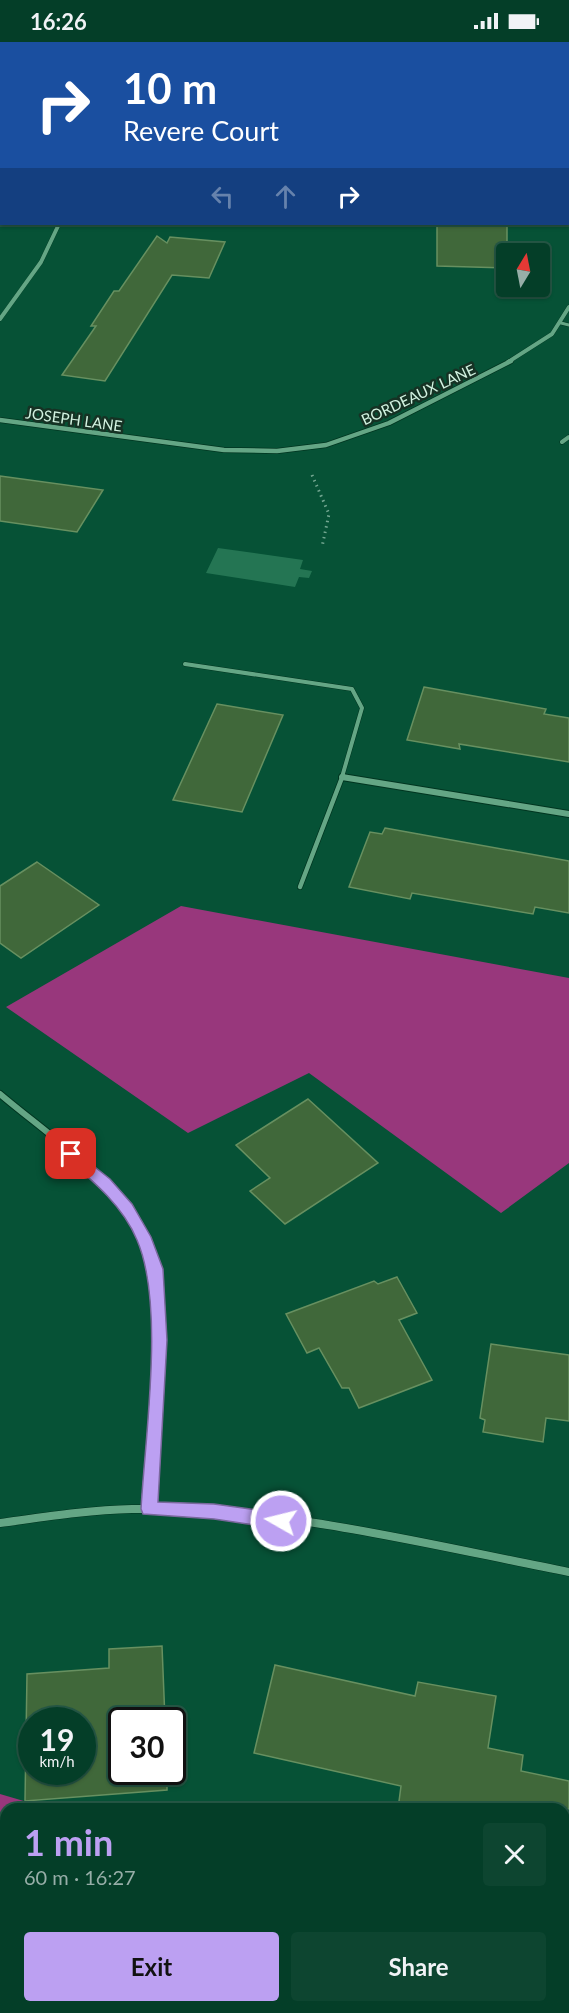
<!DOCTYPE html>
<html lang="en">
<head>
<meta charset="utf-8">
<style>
  body { margin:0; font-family:Lato,sans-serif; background:#0d4530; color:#f1f3f6; height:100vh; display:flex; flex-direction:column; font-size:22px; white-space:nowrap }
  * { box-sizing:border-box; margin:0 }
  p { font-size:20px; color:#97aea8 }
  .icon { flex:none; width:33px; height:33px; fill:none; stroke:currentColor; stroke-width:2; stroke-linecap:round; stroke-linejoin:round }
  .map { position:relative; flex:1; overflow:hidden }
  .drawer { position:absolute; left:0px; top:1761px; width:570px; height:210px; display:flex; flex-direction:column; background:#043e28; border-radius:18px 18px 0 0; box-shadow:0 2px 4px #0004,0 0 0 2px #255745 }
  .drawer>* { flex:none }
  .guide { position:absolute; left:0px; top:0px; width:570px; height:183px; box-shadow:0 2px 4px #0004,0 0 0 2px #255745; background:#1a4fa0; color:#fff; overflow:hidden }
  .needle { width:39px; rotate:10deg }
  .tools { position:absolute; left:496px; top:201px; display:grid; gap:12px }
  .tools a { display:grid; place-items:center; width:54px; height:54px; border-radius:6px; background:#043e28; box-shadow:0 2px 4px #0004,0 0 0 2px #255745; font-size:30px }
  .speed { position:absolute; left:18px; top:1665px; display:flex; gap:12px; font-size:30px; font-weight:700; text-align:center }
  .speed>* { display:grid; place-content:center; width:78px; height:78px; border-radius:50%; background:#043e28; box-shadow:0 2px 4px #0004,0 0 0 2px #255745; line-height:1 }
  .speed small { font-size:15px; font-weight:400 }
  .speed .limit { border:3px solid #111; border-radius:9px; background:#fff; color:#111 }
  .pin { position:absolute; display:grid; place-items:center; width:51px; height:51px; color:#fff; margin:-26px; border-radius:12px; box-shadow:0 3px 9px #0006 }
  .me { position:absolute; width:66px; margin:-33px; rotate:278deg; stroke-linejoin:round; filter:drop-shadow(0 0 4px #0008) }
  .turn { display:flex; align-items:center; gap:21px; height:126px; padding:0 24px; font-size:27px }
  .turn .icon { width:78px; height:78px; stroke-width:2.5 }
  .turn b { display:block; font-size:42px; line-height:51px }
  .lanes { display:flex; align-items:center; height:57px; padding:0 24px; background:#0003; justify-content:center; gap:30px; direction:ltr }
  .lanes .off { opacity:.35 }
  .round { display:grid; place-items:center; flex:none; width:63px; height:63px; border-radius:6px; background:#0d4530 }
  .headline { display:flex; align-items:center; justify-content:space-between; height:102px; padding:0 24px }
  h1 { font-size:36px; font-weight:700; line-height:45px; color:#bca0f2 }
  .primary-button { display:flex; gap:12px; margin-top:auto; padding:12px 24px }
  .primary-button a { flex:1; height:69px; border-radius:6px; background:#bca0f2; color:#111; font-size:24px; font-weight:700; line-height:69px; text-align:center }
  .primary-button a+a { background:#0d4530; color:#f1f3f6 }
  .status { display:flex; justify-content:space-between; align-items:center; height:42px; padding:0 30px; background:#043e28; direction:ltr }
  .status svg { height:16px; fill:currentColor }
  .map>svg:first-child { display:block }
</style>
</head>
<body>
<div class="status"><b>16:26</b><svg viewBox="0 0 49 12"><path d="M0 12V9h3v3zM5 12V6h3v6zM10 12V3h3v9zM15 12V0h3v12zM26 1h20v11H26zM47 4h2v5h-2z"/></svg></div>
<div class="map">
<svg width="569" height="1971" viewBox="0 0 569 1971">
  <rect width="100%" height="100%" fill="#065236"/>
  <path fill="#98377c" d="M 181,864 L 569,936 L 569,1121 L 501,1171 L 309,1031 L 188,1091 L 6,965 Z
    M 0,1752 L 51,1767 L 6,1767 L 6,1965 L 564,1965 L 564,1916 L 569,1918 L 569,1971 L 0,1971 Z"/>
  <path fill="#247553" d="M 218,506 L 303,518 L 300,527 L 312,529 L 309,536 L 299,535 L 295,545 L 206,531 Z"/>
  <path fill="#40683a" stroke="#679060" stroke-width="1.5" fill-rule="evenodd" d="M 437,182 L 507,182 L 507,226 L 437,224 Z
    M 157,194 L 167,201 L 170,195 L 225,200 L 209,236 L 172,233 L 105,339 L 62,333 L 96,284 L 91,284 L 114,249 L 119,249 Z
    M 0,434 L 103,448 L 77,490 L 0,479 Z
    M 424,645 L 546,667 L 544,672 L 569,676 L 569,720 L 459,702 L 460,707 L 407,698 Z
    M 217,662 L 283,673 L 242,770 L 173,758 Z
    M 385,786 L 569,819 L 569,871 L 535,865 L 533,872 L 412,851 L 410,857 L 349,845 L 370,790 L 382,792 Z
    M 37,820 L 99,863 L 21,916 L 0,901 L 0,844 Z
    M 308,1057 L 378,1121 L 285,1182 L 250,1149 L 270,1136 L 236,1103 Z
    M 397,1235 L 417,1271 L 399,1278 L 432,1338 L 359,1366 L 349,1346 L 342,1346 L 319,1306 L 307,1311 L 286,1272 L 374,1239 L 378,1242 Z
    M 491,1302 L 569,1313 L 569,1379 L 546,1376 L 543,1400 L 483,1390 L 485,1378 L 480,1376 Z
    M 162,1604 L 165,1678 L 122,1678 L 122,1730 L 167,1730 L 167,1748 L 25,1759 L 27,1632 L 109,1626 L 109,1607 ZM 32,1678 L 82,1678 L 82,1730 L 32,1730 Z
    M 275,1623 L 415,1654 L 418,1640 L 496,1654 L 488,1706 L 523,1713 L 521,1729 L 569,1739 L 569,1767 L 398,1767 L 401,1744 L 254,1711 Z"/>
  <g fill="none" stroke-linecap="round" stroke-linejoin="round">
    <defs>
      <path id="service-far2" d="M 561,281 L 569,283"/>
      <path id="service-far1" d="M 562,400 L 569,395
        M 185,622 L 352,647 L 362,666 L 342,735"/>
      <path id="service" d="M 300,845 L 343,733"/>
      <path id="minor-far3" d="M 568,136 L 569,141
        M 0,277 L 41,220 L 59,182
        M 508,320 L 552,292 L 569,265"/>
      <path id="minor-far2" d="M 0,378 L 224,408 L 277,409 L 326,403 L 389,381 L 511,319"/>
      <path id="minor-far1" d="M 342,735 L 569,772
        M 0,1052 C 54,1098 141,1153 155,1227 C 158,1242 157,1258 158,1273"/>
      <path id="minor" d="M 149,1467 L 159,1298 L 158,1271
        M 0,1481 C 44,1475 87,1468 132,1467 C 279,1464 425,1502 569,1530"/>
    </defs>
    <use href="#service-far2" stroke="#003520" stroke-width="4"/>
    <use href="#service-far1" stroke="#003520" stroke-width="5"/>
    <use href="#service" stroke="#003520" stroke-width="6"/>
    <use href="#minor-far3" stroke="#003520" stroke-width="4.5"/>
    <use href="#minor-far2" stroke="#003520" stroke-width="6"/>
    <use href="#minor-far1" stroke="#003520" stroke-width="8"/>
    <use href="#minor" stroke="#003520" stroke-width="9"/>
    <path stroke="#73a791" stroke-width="3" stroke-dasharray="1.5 4" stroke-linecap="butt" d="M 312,433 L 329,472 L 322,505"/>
    <use href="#service-far2" stroke="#64a685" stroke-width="3"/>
    <use href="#service-far1" stroke="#64a685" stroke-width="4"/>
    <use href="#service" stroke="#64a685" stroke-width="4.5"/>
    <use href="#minor-far3" stroke="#64a685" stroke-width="4"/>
    <use href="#minor-far2" stroke="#64a685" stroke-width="4.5"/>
    <use href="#minor-far1" stroke="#64a685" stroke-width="6"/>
    <use href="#minor" stroke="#64a685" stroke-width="8"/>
  </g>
  <path fill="#bca0f2" stroke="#7a689d" stroke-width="1.5" d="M 71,1106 L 110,1137 L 132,1162 L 151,1195 L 163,1227 L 167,1298 L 158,1460 L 214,1462 L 281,1471 L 287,1474 L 289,1479 L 287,1484 L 281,1487 L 214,1477 L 143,1472 L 141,1467 C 145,1394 165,1263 137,1198 C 123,1164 93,1139 66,1116 L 63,1112 Z"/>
  <g text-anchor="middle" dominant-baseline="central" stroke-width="5" stroke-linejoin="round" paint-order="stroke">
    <g font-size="15" fill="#d2f2e0" stroke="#163224">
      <text transform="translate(418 352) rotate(-25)">BORDEAUX LANE</text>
      <text transform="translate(74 377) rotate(8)">JOSEPH LANE</text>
    </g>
  </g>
</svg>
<div class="tools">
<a><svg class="needle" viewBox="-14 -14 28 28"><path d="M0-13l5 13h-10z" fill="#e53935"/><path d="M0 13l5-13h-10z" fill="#97aea8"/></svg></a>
</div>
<div class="speed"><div>19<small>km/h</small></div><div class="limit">30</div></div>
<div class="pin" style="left:71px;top:1112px;background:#d93025"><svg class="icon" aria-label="arrive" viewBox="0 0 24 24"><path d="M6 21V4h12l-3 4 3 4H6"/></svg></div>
<svg class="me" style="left:281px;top:1479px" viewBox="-20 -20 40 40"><circle r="17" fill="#bca0f2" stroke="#fff" stroke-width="3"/><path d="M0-11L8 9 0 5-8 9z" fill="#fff"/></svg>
<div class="guide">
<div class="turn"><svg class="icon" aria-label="right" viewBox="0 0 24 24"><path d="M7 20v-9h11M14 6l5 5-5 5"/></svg><div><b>10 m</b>Revere Court</div></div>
<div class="lanes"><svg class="icon off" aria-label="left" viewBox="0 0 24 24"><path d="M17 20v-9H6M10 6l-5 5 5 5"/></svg><svg class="icon off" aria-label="ahead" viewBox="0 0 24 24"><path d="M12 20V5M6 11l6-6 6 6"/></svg><svg class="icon" aria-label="right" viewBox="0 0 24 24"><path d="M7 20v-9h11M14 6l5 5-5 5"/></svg></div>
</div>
<section class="drawer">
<div class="headline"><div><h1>1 min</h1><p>60 m · 16:27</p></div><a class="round"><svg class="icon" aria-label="close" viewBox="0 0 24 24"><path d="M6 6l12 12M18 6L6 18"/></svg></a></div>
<div class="primary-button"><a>Exit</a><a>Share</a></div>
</section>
</div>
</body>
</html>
